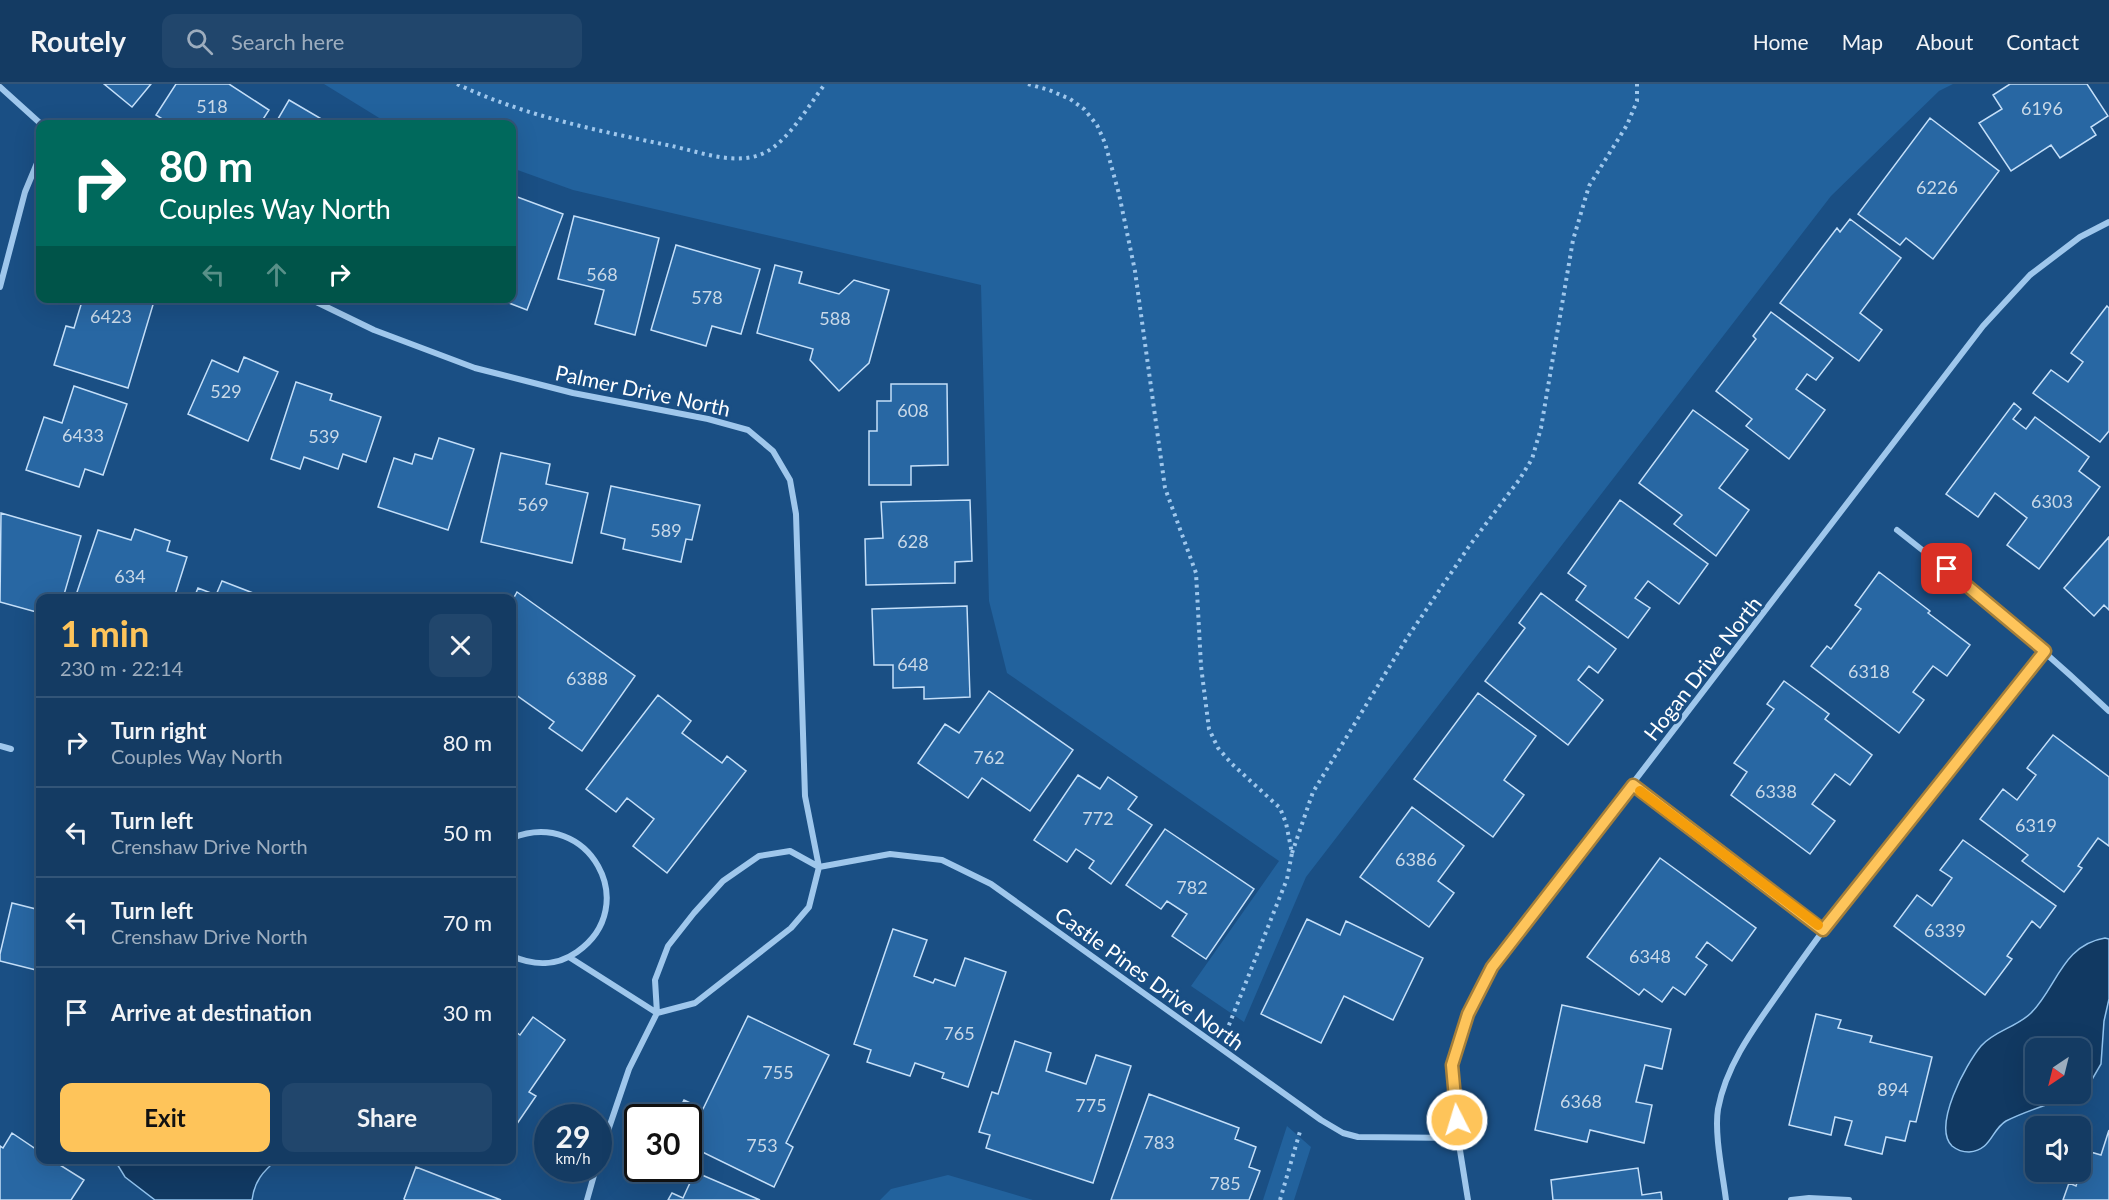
<!DOCTYPE html>
<html lang="en">
<head>
<meta charset="utf-8">
<style>
  body { margin:0; font-family:Lato,sans-serif; background:#21466c; color:#f1f3f6; height:100vh; display:flex; flex-direction:column; font-size:22px; white-space:nowrap }
  * { box-sizing:border-box; margin:0 }
  p { font-size:20px; color:#9dadbe }
  .icon { flex:none; width:33px; height:33px; fill:none; stroke:currentColor; stroke-width:2; stroke-linecap:round; stroke-linejoin:round }
  .map { position:relative; flex:1; overflow:hidden }
  .drawer { position:absolute; left:36px; top:510px; width:480px; height:570px; display:flex; flex-direction:column; background:#143b63; border-radius:12px; box-shadow:0 6px 24px #0002,0 0 0 2px #335578 }
  .drawer>* { flex:none }
  .banner { position:absolute; left:36px; top:36px; width:480px; height:183px; border-radius:12px; box-shadow:0 6px 24px #0002,0 0 0 2px #335578; background:#00695c; color:#fff; overflow:hidden }
  .needle { width:39px; rotate:215deg }
  .controls { position:absolute; left:2025px; top:954px; display:grid; gap:12px }
  .controls a { display:grid; place-items:center; width:66px; height:66px; border-radius:12px; background:#143b63; box-shadow:0 6px 24px #0002,0 0 0 2px #335578; font-size:30px }
  .speed { position:absolute; left:534px; top:1020px; display:flex; gap:12px; font-size:30px; font-weight:700; text-align:center }
  .speed>* { display:grid; place-content:center; width:78px; height:78px; border-radius:50%; background:#143b63; box-shadow:0 6px 24px #0002,0 0 0 2px #335578; line-height:1 }
  .speed small { font-size:15px; font-weight:400 }
  .speed .limit { border:3px solid #111; border-radius:9px; background:#fff; color:#111 }
  .pin { position:absolute; display:grid; place-items:center; width:51px; height:51px; color:#fff; margin:-26px; border-radius:12px; box-shadow:0 3px 9px #0006 }
  .me { position:absolute; width:66px; margin:-33px; rotate:355deg; stroke-linejoin:round; filter:drop-shadow(0 0 4px #0008) }
  .turn { display:flex; align-items:center; gap:21px; height:126px; padding:0 24px; font-size:27px }
  .turn .icon { width:78px; height:78px; stroke-width:2.5 }
  .turn b { display:block; font-size:42px; line-height:51px }
  .lanes { display:flex; align-items:center; height:57px; padding:0 24px; background:#0003; justify-content:center; gap:30px; direction:ltr }
  .lanes .off { opacity:.35 }
  .round { display:grid; place-items:center; flex:none; width:63px; height:63px; border-radius:12px; background:#21466c }
  .head { display:flex; align-items:center; justify-content:space-between; height:102px; padding:0 24px }
  h1 { font-size:36px; font-weight:700; line-height:45px; color:#fec45a }
  .cta { display:flex; gap:12px; margin-top:auto; padding:12px 24px }
  .cta a { flex:1; height:69px; border-radius:12px; background:#fec45a; color:#111; font-size:24px; font-weight:700; line-height:69px; text-align:center }
  .cta a+a { background:#21466c; color:#f1f3f6 }
  ul { padding:0; list-style:none }
  li { display:flex; align-items:center; gap:18px; height:90px; padding:0 24px; border-top:2px solid #335578 }
  li div { flex:1 }
  li b { display:block; font-size:22px }
  li em { font-style:normal }
  header { display:flex; align-items:center; gap:36px; box-sizing:border-box; height:84px; padding:0 30px; background:#143b63; border-bottom:2px solid #335578 }
  header strong { font-size:28px }
  nav { display:flex; gap:33px; margin-inline-start:auto; font-size:21px }
  .search { width:420px; height:54px; background:#21466c; display:flex; align-items:center; gap:15px; box-sizing:border-box; padding:0 21px; border-radius:12px; color:#9dadbe; font-size:22px }
  .map>svg:first-child { display:block }
</style>
</head>
<body>
<header>
<strong>Routely</strong>
<div class="search"><svg class="icon" aria-label="search" viewBox="0 0 24 24"><circle cx="10" cy="10" r="6"/><path d="M15 15l6 6"/></svg>Search here</div>
<nav><a>Home</a><a>Map</a><a>About</a><a>Contact</a></nav>
</header>
<div class="map">
<svg width="2109" height="1116" viewBox="0 0 2109 1116">
  <rect width="100%" height="100%" fill="#1a4f84"/>
  <path fill="#22629d" d="M 324,0 L 1953,0 L 1939,7 L 1831,112 L 1306,793 L 1244,938 L 1191,902 L 1279,777 L 1007,589 L 989,517 L 981,201 L 573,106 L 512,84 L 512,40 L 389,40 Z
    M 1287,1042 L 1311,1063 L 1294,1116 L 1263,1116 Z
    M 948,1091 L 1033,1116 L 880,1116 L 891,1105 Z"/>
  <path fill="#113962" stroke="#92c3ee" stroke-width="1.5" d="M 2105,854 L 2109,855 L 2109,915 L 2104,937 L 2101,980 L 2090,999 L 2081,1006 L 2080,964 L 2036,964 L 2036,1010 L 2074,1010 C 2052,1020 2027,1026 2006,1037 C 1991,1046 1992,1066 1969,1068 C 1963,1068 1957,1066 1952,1062 C 1932,1042 1966,980 1981,962 C 1994,947 2017,943 2031,929 C 2057,903 2062,861 2105,854 Z
    M 116,1076 L 277,1076 C 263,1087 254,1098 252,1116 L 155,1116 L 125,1093 L 117,1080 Z"/>
  <path fill="#2867a3" stroke="#c4dff9" stroke-width="1.5" d="M 104,0 L 151,0 L 132,23 Z
    M 176,0 L 229,0 L 269,26 L 260,40 L 170,40 L 156,31 Z
    M 2010,0 L 2087,0 L 2108,32 L 2091,43 L 2096,51 L 2060,74 L 2051,61 L 2011,87 L 1979,39 L 2002,25 L 1993,11 Z
    M 289,16 L 330,40 L 275,40 Z
    M 1930,34 L 1999,87 L 1933,175 L 1906,154 L 1900,161 L 1858,130 Z
    M 512,111 L 563,130 L 527,226 L 496,214 L 512,214 Z
    M 574,132 L 659,154 L 635,251 L 595,240 L 604,206 L 558,195 Z
    M 1850,135 L 1901,174 L 1860,229 L 1882,246 L 1859,277 L 1780,219 L 1837,144 L 1840,148 Z
    M 676,161 L 760,185 L 741,250 L 712,242 L 706,262 L 651,246 Z
    M 775,181 L 802,188 L 799,199 L 839,210 L 854,196 L 889,206 L 869,279 L 839,307 L 810,276 L 813,265 L 757,249 Z
    M 83,214 L 155,214 L 128,304 L 54,281 L 66,242 L 74,244 Z
    M 2107,222 L 2109,224 L 2109,347 L 2100,358 L 2033,309 L 2051,286 L 2068,298 L 2083,278 L 2071,269 Z
    M 1771,228 L 1833,274 L 1816,296 L 1807,290 L 1796,305 L 1825,326 L 1789,375 L 1746,342 L 1752,335 L 1716,307 L 1756,255 L 1753,252 Z
    M 244,273 L 278,288 L 248,357 L 188,330 L 212,276 L 238,288 Z
    M 296,298 L 332,310 L 330,316 L 381,333 L 366,378 L 343,370 L 338,385 L 304,373 L 300,385 L 271,375 Z
    M 891,300 L 947,300 L 948,381 L 911,382 L 911,401 L 869,401 L 869,347 L 877,347 L 877,317 L 891,317 Z
    M 74,302 L 127,320 L 103,391 L 85,385 L 79,403 L 26,386 L 44,333 L 62,339 Z
    M 2014,319 L 2021,325 L 2013,335 L 2026,345 L 2035,333 L 2089,373 L 2079,387 L 2100,403 L 2039,485 L 2007,461 L 2027,434 L 1995,409 L 1978,433 L 1946,410 Z
    M 1693,326 L 1748,366 L 1719,404 L 1749,426 L 1716,472 L 1674,440 L 1682,431 L 1639,399 Z
    M 439,354 L 474,365 L 448,446 L 378,423 L 394,374 L 412,380 L 415,370 L 432,375 Z
    M 501,369 L 550,380 L 546,400 L 588,409 L 572,479 L 481,458 Z
    M 611,402 L 700,421 L 692,456 L 686,455 L 681,478 L 623,465 L 625,455 L 601,449 Z
    M 970,416 L 972,477 L 955,478 L 955,499 L 866,501 L 865,455 L 883,454 L 881,418 Z
    M 1620,416 L 1708,480 L 1679,520 L 1648,497 L 1635,514 L 1650,524 L 1628,554 L 1576,516 L 1586,502 L 1568,489 Z
    M 1,429 L 81,452 L 63,514 L 40,514 L 40,529 L 0,518 Z
    M 135,445 L 170,457 L 167,467 L 187,473 L 174,514 L 75,514 L 98,446 L 131,456 Z
    M 2109,453 L 2109,526 L 2104,521 L 2094,532 L 2064,504 Z
    M 1879,488 L 1930,527 L 1928,529 L 1970,561 L 1947,592 L 1933,582 L 1913,608 L 1924,616 L 1899,649 L 1811,582 L 1827,562 L 1831,565 L 1861,525 L 1855,521 Z
    M 222,497 L 266,514 L 194,514 L 198,504 L 216,511 Z
    M 517,508 L 635,592 L 582,667 L 549,644 L 554,638 L 512,608 L 512,517 Z
    M 1541,509 L 1616,565 L 1598,589 L 1589,582 L 1578,596 L 1603,616 L 1568,661 L 1485,597 L 1525,544 L 1519,539 Z
    M 967,522 L 970,613 L 924,615 L 924,603 L 893,604 L 893,581 L 874,581 L 872,525 Z
    M 1784,597 L 1829,630 L 1825,635 L 1872,671 L 1850,701 L 1835,690 L 1812,720 L 1835,737 L 1810,770 L 1731,711 L 1747,688 L 1734,679 L 1774,625 L 1767,620 Z
    M 989,607 L 1073,666 L 1030,727 L 982,694 L 968,714 L 918,679 L 945,640 L 959,649 Z
    M 1478,609 L 1536,652 L 1504,696 L 1524,711 L 1493,753 L 1414,695 Z
    M 658,611 L 691,637 L 682,649 L 722,679 L 727,672 L 746,687 L 667,789 L 633,762 L 654,735 L 627,714 L 616,728 L 586,705 Z
    M 2053,651 L 2109,693 L 2109,762 L 2098,754 L 2078,782 L 2082,784 L 2064,808 L 2022,777 L 2028,771 L 1980,735 L 2003,705 L 2017,716 L 2036,691 L 2027,684 Z
    M 1078,691 L 1100,705 L 1108,693 L 1137,713 L 1128,725 L 1152,741 L 1111,800 L 1089,784 L 1094,777 L 1076,765 L 1067,778 L 1034,756 Z
    M 1412,723 L 1464,762 L 1438,797 L 1454,809 L 1429,843 L 1360,793 Z
    M 1165,745 L 1254,805 L 1206,875 L 1172,852 L 1187,830 L 1167,817 L 1161,825 L 1126,801 Z
    M 1963,756 L 2056,822 L 2040,844 L 2032,837 L 2007,872 L 2012,875 L 1985,911 L 1894,842 L 1917,811 L 1932,822 L 1952,794 L 1940,786 Z
    M 1660,774 L 1756,844 L 1732,877 L 1707,858 L 1696,873 L 1707,881 L 1685,911 L 1673,903 L 1662,918 L 1644,905 L 1639,911 L 1587,873 Z
    M 40,807 L 40,887 L 0,877 L 0,870 L 12,819 L 36,825 Z
    M 1307,835 L 1340,851 L 1346,837 L 1423,874 L 1393,936 L 1344,912 L 1321,959 L 1261,930 Z
    M 893,845 L 927,856 L 914,892 L 933,899 L 935,895 L 955,902 L 965,874 L 1006,888 L 968,1003 L 942,994 L 944,989 L 915,979 L 910,992 L 867,978 L 871,966 L 854,960 Z
    M 1562,921 L 1671,945 L 1662,985 L 1645,981 L 1636,1018 L 1652,1021 L 1644,1059 L 1590,1046 L 1587,1058 L 1535,1046 Z
    M 1816,930 L 1841,936 L 1838,944 L 1872,952 L 1870,958 L 1932,973 L 1916,1038 L 1910,1037 L 1905,1057 L 1886,1053 L 1882,1070 L 1845,1061 L 1852,1037 L 1835,1033 L 1831,1051 L 1789,1041 Z
    M 748,932 L 829,971 L 786,1059 L 793,1063 L 774,1103 L 688,1061 L 688,1034 L 675,1034 L 684,1016 L 703,1025 Z
    M 533,933 L 565,956 L 529,1008 L 536,1012 L 512,1047 L 512,945 L 520,951 Z
    M 1015,957 L 1051,969 L 1046,987 L 1086,1000 L 1096,971 L 1131,982 L 1093,1099 L 986,1064 L 990,1051 L 979,1048 L 992,1008 L 998,1010 Z
    M 1149,1010 L 1239,1044 L 1235,1055 L 1256,1063 L 1249,1083 L 1260,1087 L 1249,1116 L 1111,1116 Z
    M 2109,1046 L 2109,1116 L 2063,1116 L 2069,1099 L 2076,1102 L 2087,1067 L 2101,1071 Z
    M 12,1049 L 40,1068 L 40,1076 L 52,1076 L 84,1096 L 71,1116 L 0,1116 L 0,1062 L 3,1064 Z
    M 416,1083 L 501,1116 L 406,1116 L 404,1115 Z
    M 1638,1084 L 1642,1111 L 1661,1108 L 1662,1116 L 1553,1116 L 1551,1096 Z
    M 695,1088 L 760,1116 L 668,1116 L 672,1109 L 683,1114 Z"/>
  <g fill="none" stroke-linecap="round" stroke-linejoin="round">
    <path stroke="#9fc7ec" stroke-width="4" stroke-dasharray="3 4.5" stroke-linecap="butt" d="M 457,0 C 524,32 599,47 672,62 C 700,68 738,83 766,68 C 789,56 809,21 825,0
      M 1028,0 L 1049,6 L 1070,15 L 1084,25 L 1097,41 L 1105,59 L 1119,110 L 1135,187 L 1165,404 L 1196,489 L 1201,582 L 1209,645 L 1218,664 L 1232,680 L 1280,724 L 1286,739 L 1292,769 L 1287,795 L 1227,946
      M 1292,769 L 1313,708 L 1407,554 L 1470,461 L 1519,396 L 1532,375 L 1541,344 L 1573,156 L 1589,102 L 1627,41 L 1637,17 L 1637,0
      M 1280,1116 L 1301,1044"/>
    <path stroke="#9fc7ec" stroke-width="6" d="M 0,3 L 41,40
      M 0,203 L 25,108 L 40,72
      M 308,214 L 374,246 L 475,284 L 573,309 L 708,335 L 748,346 L 773,367 L 790,396 L 796,430 L 805,712 L 819,783 L 809,823 L 791,844 L 695,919 L 657,929
      M 1897,446 C 1970,503 2041,563 2109,627
      M 0,662 L 11,665
      M 1633,701 L 1823,846
      M 512,754 C 589,723 643,822 577,868 C 557,882 534,882 512,872
      M 569,873 L 657,929
      M 598,1076 L 629,985 L 657,929 L 655,896 L 668,862 L 694,829 L 723,797 L 759,772 L 790,767 L 819,783 L 890,770 L 942,776 L 991,800 L 1321,1036 L 1343,1049 L 1358,1053 L 1458,1054
      M 587,1116 L 596,1084
      M 1468,1116 L 1458,1054 L 1452,981 L 1468,930 L 1492,883 L 1983,242 L 2030,191 L 2080,153 L 2109,138
      M 1726,1116 C 1723,1091 1714,1050 1718,1025 C 1727,976 1761,935 1789,894 C 1868,781 1959,675 2045,567
      M 1791,1116 L 1809,1114 L 1849,1116"/>
  </g>
  <g fill="none" stroke-linecap="round" stroke-linejoin="round">
    <defs>
      <path id="route" d="M 1457,1036 L 1452,981 L 1468,930 L 1492,883 L 1633,701 L 1823,846 L 2045,567 L 1947,485"/>
    </defs>
    <use href="#route" stroke="#a57f3a" stroke-width="15"/>
    <use href="#route" stroke="#fec45a" stroke-width="10"/>
    <path stroke="#f59e0b" stroke-width="10" d="M 1640,707 L 1818,841"/>
  </g>
  <g text-anchor="middle" dominant-baseline="central" stroke-width="6" stroke-linejoin="round" paint-order="stroke">
    <g font-size="18" fill="#c9d9e8">
      <text x="212" y="22">518</text>
      <text x="2042" y="24">6196</text>
      <text x="1937" y="103">6226</text>
      <text x="602" y="190">568</text>
      <text x="707" y="213">578</text>
      <text x="111" y="232">6423</text>
      <text x="835" y="234">588</text>
      <text x="226" y="307">529</text>
      <text x="913" y="326">608</text>
      <text x="83" y="351">6433</text>
      <text x="324" y="352">539</text>
      <text x="2052" y="417">6303</text>
      <text x="533" y="420">569</text>
      <text x="666" y="446">589</text>
      <text x="913" y="457">628</text>
      <text x="130" y="492">634</text>
      <text x="913" y="580">648</text>
      <text x="1869" y="587">6318</text>
      <text x="587" y="594">6388</text>
      <text x="989" y="673">762</text>
      <text x="1776" y="707">6338</text>
      <text x="1098" y="734">772</text>
      <text x="2036" y="741">6319</text>
      <text x="1416" y="775">6386</text>
      <text x="1192" y="803">782</text>
      <text x="1945" y="846">6339</text>
      <text x="1650" y="872">6348</text>
      <text x="959" y="949">765</text>
      <text x="778" y="988">755</text>
      <text x="1893" y="1005">894</text>
      <text x="1581" y="1017">6368</text>
      <text x="1091" y="1021">775</text>
      <text x="1159" y="1058">783</text>
      <text x="762" y="1061">753</text>
      <text x="1225" y="1099">785</text>
    </g>
    <g font-size="21" fill="#fff" stroke="#1a4f84">
      <text transform="translate(643 306) rotate(12)">Palmer Drive North</text>
      <text transform="translate(1702 584) rotate(-52)">Hogan Drive North</text>
      <text transform="translate(1150 894) rotate(36)">Castle Pines Drive North</text>
    </g>
  </g>
</svg>
<div class="controls">
<a><svg class="needle" viewBox="-14 -14 28 28"><path d="M0-13l5 13h-10z" fill="#e53935"/><path d="M0 13l5-13h-10z" fill="#9dadbe"/></svg></a>
<a><svg class="icon" aria-label="sound" viewBox="0 0 24 24"><path d="M4 9h4l5-4v14l-5-4H4zM17 9q2 3 0 6"/></svg></a>
</div>
<div class="speed"><div>29<small>km/h</small></div><div class="limit">30</div></div>
<div class="pin" style="left:1947px;top:485px;background:#d93025"><svg class="icon" aria-label="arrive" viewBox="0 0 24 24"><path d="M6 21V4h12l-3 4 3 4H6"/></svg></div>
<svg class="me" style="left:1457px;top:1036px" viewBox="-20 -20 40 40"><circle r="17" fill="#fec45a" stroke="#fff" stroke-width="3"/><path d="M0-11L8 9 0 5-8 9z" fill="#fff"/></svg>
<div class="banner">
<div class="turn"><svg class="icon" aria-label="right" viewBox="0 0 24 24"><path d="M7 20v-9h11M14 6l5 5-5 5"/></svg><div><b>80 m</b>Couples Way North</div></div>
<div class="lanes"><svg class="icon off" aria-label="left" viewBox="0 0 24 24"><path d="M17 20v-9H6M10 6l-5 5 5 5"/></svg><svg class="icon off" aria-label="ahead" viewBox="0 0 24 24"><path d="M12 20V5M6 11l6-6 6 6"/></svg><svg class="icon" aria-label="right" viewBox="0 0 24 24"><path d="M7 20v-9h11M14 6l5 5-5 5"/></svg></div>
</div>
<section class="drawer">
<div class="head"><div><h1>1 min</h1><p>230 m · 22:14</p></div><a class="round"><svg class="icon" aria-label="close" viewBox="0 0 24 24"><path d="M6 6l12 12M18 6L6 18"/></svg></a></div>
<ul>
<li><svg class="icon" aria-label="right" viewBox="0 0 24 24"><path d="M7 20v-9h11M14 6l5 5-5 5"/></svg><div><b>Turn right</b><p>Couples Way North</p></div><em>80 m</em></li>
<li><svg class="icon" aria-label="left" viewBox="0 0 24 24"><path d="M17 20v-9H6M10 6l-5 5 5 5"/></svg><div><b>Turn left</b><p>Crenshaw Drive North</p></div><em>50 m</em></li>
<li><svg class="icon" aria-label="left" viewBox="0 0 24 24"><path d="M17 20v-9H6M10 6l-5 5 5 5"/></svg><div><b>Turn left</b><p>Crenshaw Drive North</p></div><em>70 m</em></li>
<li><svg class="icon" aria-label="arrive" viewBox="0 0 24 24"><path d="M6 21V4h12l-3 4 3 4H6"/></svg><div><b>Arrive at destination</b></div><em>30 m</em></li>
</ul>
<div class="cta"><a>Exit</a><a>Share</a></div>
</section>
</div>
</body>
</html>
